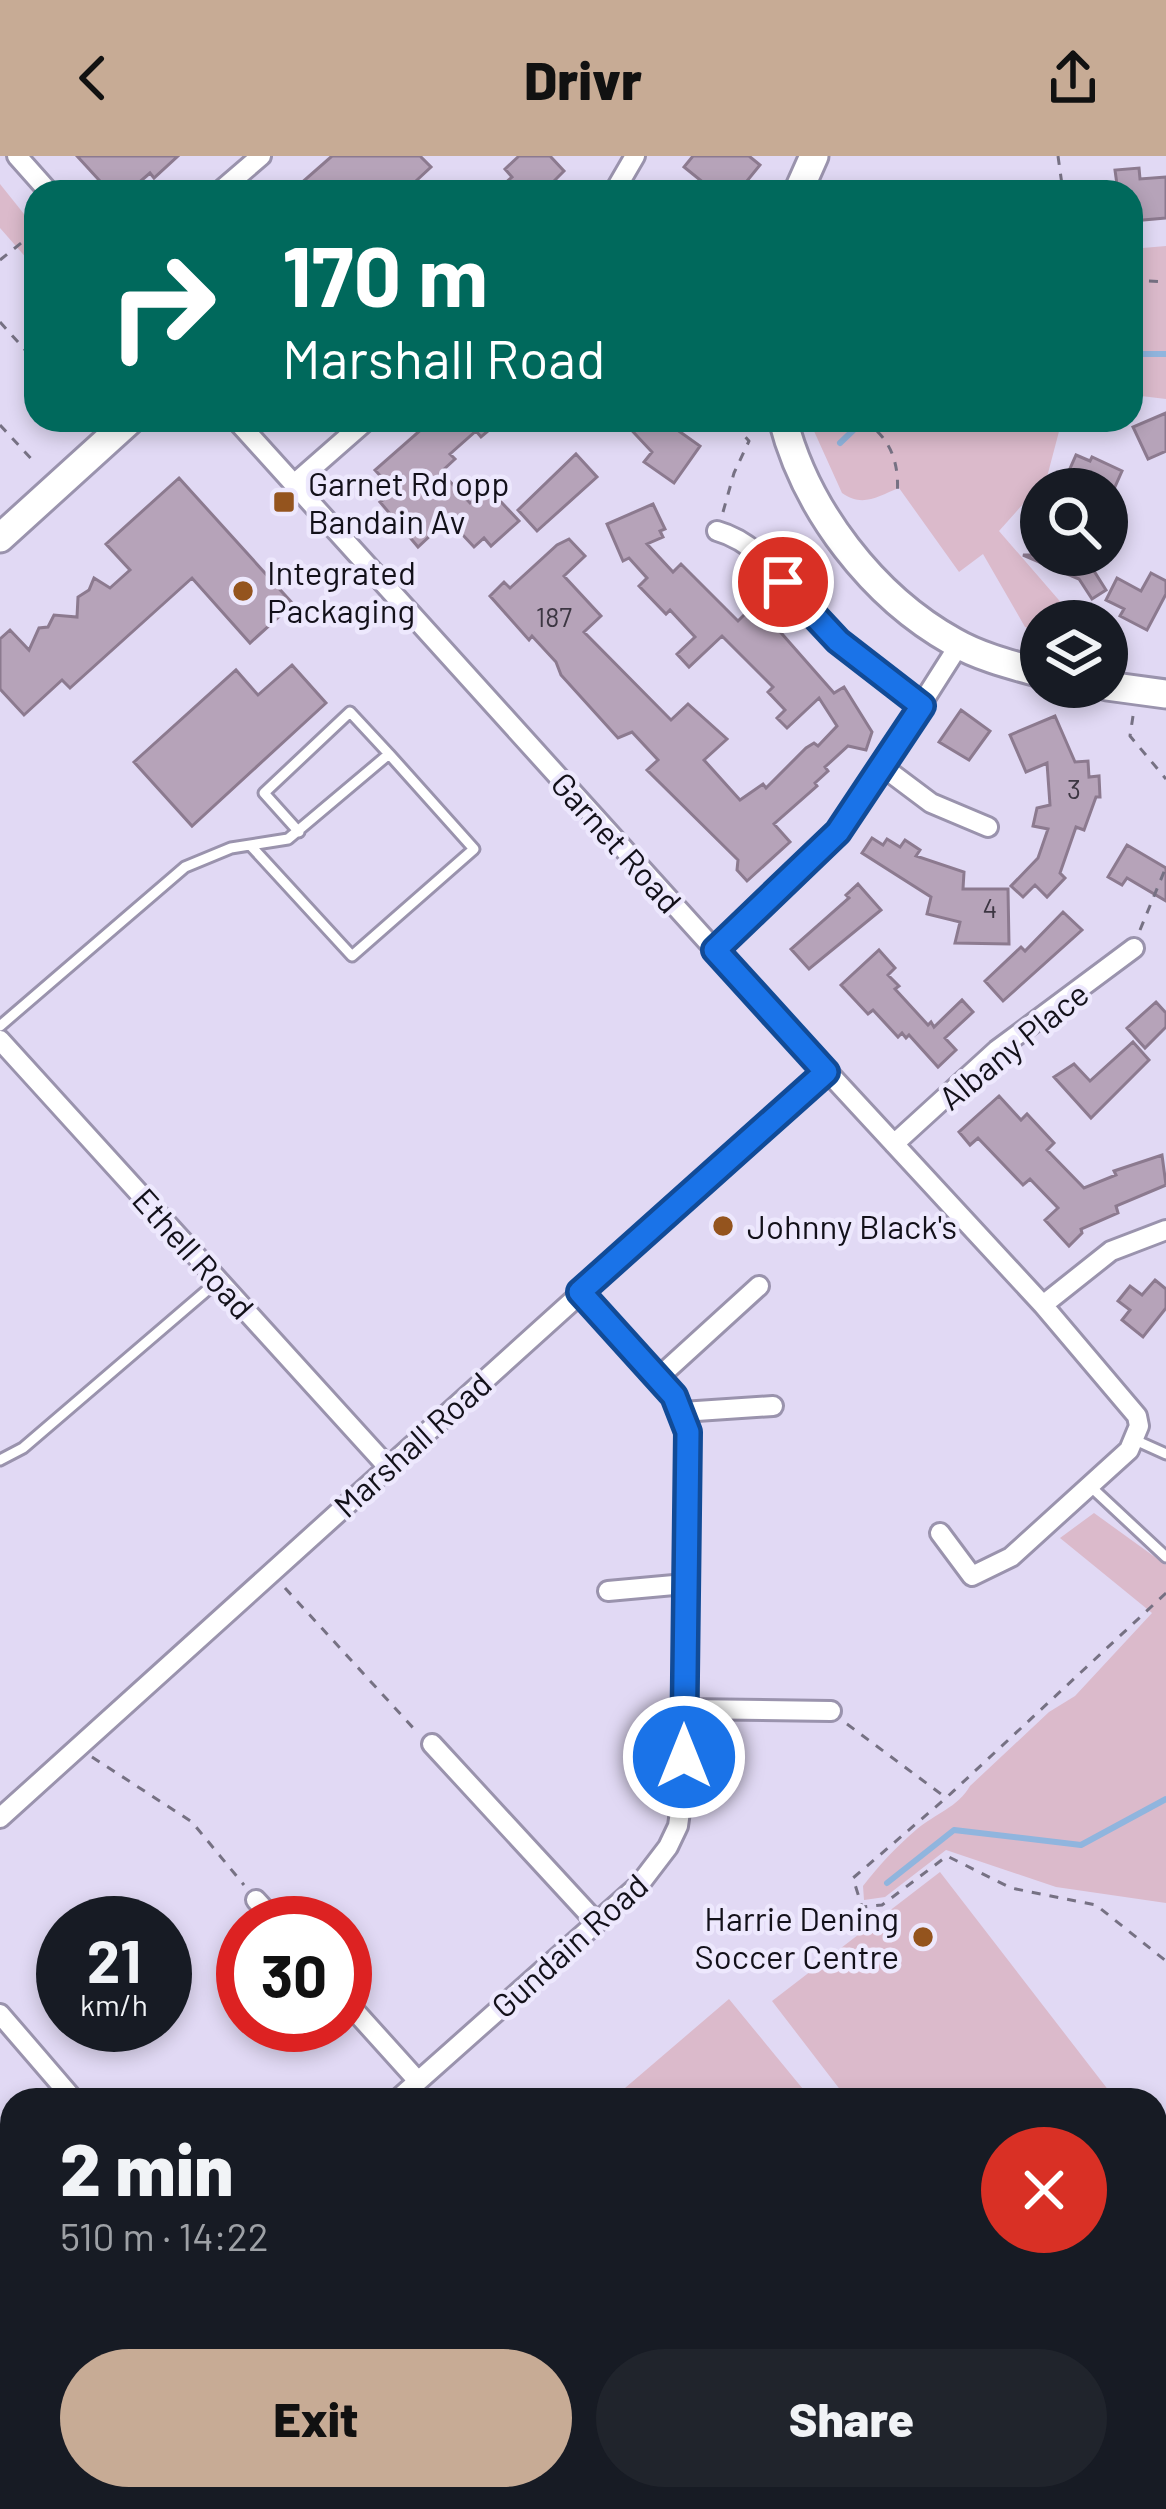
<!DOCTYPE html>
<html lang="en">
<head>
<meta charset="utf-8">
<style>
  body { margin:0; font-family:Barlow,sans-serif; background:#20242c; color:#f1f3f6; height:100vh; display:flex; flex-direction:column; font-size:45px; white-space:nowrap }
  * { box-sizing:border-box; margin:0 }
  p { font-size:39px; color:#9ea1a6 }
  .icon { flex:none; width:66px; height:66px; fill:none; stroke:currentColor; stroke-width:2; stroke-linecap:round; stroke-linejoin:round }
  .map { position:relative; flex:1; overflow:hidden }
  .drawer { position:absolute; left:0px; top:1932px; width:1167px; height:423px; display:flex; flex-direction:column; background:#171b24; border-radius:36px 36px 0 0; box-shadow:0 6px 18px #0003 }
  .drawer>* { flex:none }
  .guide { position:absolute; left:24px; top:24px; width:1119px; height:252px; border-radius:36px; box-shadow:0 6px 18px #0003; background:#00695c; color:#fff; overflow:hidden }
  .buttons { position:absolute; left:1020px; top:312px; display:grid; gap:24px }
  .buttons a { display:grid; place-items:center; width:108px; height:108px; border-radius:50%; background:#171b24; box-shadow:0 6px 18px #0003; font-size:60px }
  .speed { position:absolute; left:36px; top:1740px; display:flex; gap:24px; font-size:60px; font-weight:700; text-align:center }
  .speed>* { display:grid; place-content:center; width:156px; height:156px; border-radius:50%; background:#171b24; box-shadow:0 6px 18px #0003; line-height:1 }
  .speed small { font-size:30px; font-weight:400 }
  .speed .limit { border:18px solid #d22; background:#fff; color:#111 }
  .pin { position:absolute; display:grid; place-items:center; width:102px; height:102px; color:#fff; margin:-51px; border:6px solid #fff; border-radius:50%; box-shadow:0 3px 12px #0007 }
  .me { position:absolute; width:132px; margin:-66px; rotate:0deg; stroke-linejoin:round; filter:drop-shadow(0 0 9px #0008) }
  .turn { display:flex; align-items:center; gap:42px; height:252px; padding:0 60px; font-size:54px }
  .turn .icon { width:156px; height:156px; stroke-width:2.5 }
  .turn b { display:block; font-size:84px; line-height:102px }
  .round { display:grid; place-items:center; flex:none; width:126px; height:126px; border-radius:63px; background:#20242c }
  .summary { display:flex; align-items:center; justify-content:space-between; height:204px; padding:0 60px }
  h1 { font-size:72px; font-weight:800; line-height:90px }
  .cta { display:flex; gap:24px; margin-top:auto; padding:24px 60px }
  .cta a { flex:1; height:138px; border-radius:72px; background:#c7ab95; color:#111; font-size:48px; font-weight:800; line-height:138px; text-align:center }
  .cta a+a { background:#20242c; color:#f1f3f6 }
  header { display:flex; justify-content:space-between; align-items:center; height:156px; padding:0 60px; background:#c7ab95; color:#111; font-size:54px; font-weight:800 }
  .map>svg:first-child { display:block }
</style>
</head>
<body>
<header><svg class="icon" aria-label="back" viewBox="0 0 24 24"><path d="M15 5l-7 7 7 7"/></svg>Drivr<svg class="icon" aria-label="share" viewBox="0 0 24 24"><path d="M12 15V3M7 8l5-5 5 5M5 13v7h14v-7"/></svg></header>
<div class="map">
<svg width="1166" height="2353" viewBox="0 0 1166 2353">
  <rect width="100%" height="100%" fill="#e1d9f4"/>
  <path fill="#dbbacb" d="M 0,28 L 36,73 L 36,113 L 0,72 Z
    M 1166,90 L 1166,243 L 1141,240 L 1131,248 L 1131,93 Z
    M 809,264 L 1062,264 L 1047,321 L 999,375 L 1077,465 L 1041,465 L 1041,475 L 1025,471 L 983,398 L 959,416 L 899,332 C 878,340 863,352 842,337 Z
    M 1094,1357 L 1166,1409 L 1166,1747 L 1056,1731 L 946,1694 L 885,1741 L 864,1744 L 863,1730 C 879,1709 897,1690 917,1673 C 935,1658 958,1651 970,1630 L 1049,1556 L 1075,1540 L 1152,1457 L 1060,1382 Z
    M 940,1716 L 1116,1944 L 848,1944 L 772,1845 Z
    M 729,1843 L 812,1944 L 611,1944 Z
    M 1166,2087 L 1166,2353 L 593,2351 L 594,2343 L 1155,2343 L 1155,2090 Z"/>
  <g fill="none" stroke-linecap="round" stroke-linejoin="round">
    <path stroke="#90b5de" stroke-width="6" d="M 1131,198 L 1166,198
      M 840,287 L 864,264
      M 887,1727 L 954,1674 L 1081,1689 L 1166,1643"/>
  </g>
  <path fill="#b6a3b9" stroke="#8c7a8f" stroke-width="3" d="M 77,0 L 178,0 L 154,22 L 150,17 L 128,36 L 110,36 Z
    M 332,0 L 420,0 L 431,11 L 404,36 L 291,36 Z
    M 519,0 L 550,0 L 564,15 L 543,36 L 495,36 L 512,21 L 505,13 Z
    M 693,0 L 749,0 L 760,9 L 738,36 L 715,36 L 684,11 Z
    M 1139,12 L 1140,23 L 1166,21 L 1166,62 L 1131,65 L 1131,36 L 1118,36 L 1115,14 Z
    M 1166,257 L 1166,295 L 1148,303 L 1133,271 Z
    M 432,264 L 501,264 L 481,281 L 476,275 L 450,298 L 455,303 L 441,316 L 470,347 L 487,331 L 519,365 L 491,390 L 484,382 L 474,391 L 448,363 L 418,391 L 380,346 L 383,344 L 377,337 L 388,328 L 375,314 Z
    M 622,264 L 686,264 L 676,273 L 700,290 L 674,327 L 644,306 L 652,296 Z
    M 576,298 L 597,321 L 537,375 L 518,354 Z
    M 1076,299 L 1090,305 L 1092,301 L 1122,315 L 1114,333 L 1061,333 Z
    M 179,322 L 293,448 L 250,487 L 192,422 L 70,532 L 62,524 L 24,559 L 0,533 L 0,483 L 10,474 L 29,494 L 39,472 L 48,471 L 54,459 L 77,461 L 78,441 L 89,434 L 94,422 L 110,432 L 130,414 L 106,388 Z
    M 653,348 L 665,373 L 660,375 L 663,381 L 647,388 L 673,416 L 681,408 L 738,465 L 749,454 L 771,474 L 775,470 L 834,537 L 844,531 L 872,576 L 866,594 L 848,590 L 825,611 L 828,615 L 815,627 L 817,630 L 774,668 L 790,686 L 747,725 L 737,714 L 738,704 L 647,614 L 658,604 L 632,576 L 618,582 L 561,519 L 556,506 L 532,480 L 529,484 L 490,440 L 504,426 L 510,432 L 557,389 L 569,383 L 585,400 L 564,420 L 601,460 L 584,476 L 671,564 L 688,548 L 727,583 L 704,604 L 740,644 L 763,628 L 766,632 L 806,592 L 814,587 L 818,590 L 837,570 L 819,542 L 787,572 L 777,562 L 785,554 L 768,536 L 773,531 L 722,480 L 689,511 L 677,498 L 695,481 L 670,454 L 666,458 L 639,430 L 647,422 L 629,402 L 623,405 L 607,368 Z
    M 1023,399 L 1092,399 L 1089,407 L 1106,434 L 1092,443 L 1079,423 Z
    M 1151,417 L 1166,425 L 1166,438 L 1147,474 L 1120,460 L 1124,453 L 1106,444 L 1117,422 L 1141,435 Z
    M 292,509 L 326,547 L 192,670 L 134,606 L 236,514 L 258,539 Z
    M 961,554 L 990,575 L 969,604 L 939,586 Z
    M 1055,560 L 1075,606 L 1088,605 L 1089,621 L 1099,620 L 1100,641 L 1096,641 L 1084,674 L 1076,671 L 1060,717 L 1065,722 L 1047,741 L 1035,729 L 1023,741 L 1011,730 L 1038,702 L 1048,673 L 1033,670 L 1037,652 L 1050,649 L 1047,607 L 1026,616 L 1010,579 Z
    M 872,682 L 883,689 L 887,683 L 900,691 L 905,684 L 920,694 L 916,700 L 964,716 L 963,733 L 1008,733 L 1009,788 L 955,787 L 960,766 L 927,758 L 931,741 L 862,697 Z
    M 1127,689 L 1166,712 L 1166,745 L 1127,722 L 1122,729 L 1108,721 Z
    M 858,728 L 881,754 L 809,813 L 791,793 L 849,742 L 846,739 Z
    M 1063,756 L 1082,774 L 1003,845 L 985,825 L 1021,791 L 1025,795 Z
    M 879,794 L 895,812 L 888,819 L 899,830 L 895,833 L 928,869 L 931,866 L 934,871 L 962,844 L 973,856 L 945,882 L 956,894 L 938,911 L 909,879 L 906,882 L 902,877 L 898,881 L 873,854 L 868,858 L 841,829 Z
    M 1156,846 L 1166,857 L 1166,871 L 1145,892 L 1127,872 Z
    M 1133,886 L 1149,904 L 1091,962 L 1054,921 L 1074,908 L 1090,925 Z
    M 999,940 L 1021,964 L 1027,958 L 1054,987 L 1047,994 L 1084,1032 L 1116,1019 L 1114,1015 L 1162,999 L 1166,1029 L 1116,1050 L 1118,1057 L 1081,1073 L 1082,1077 L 1069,1090 L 1045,1064 L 1058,1052 L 1030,1023 L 1023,1029 L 978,982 L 970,989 L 959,976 Z
    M 1155,1124 L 1166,1133 L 1166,1152 L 1143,1181 L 1122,1164 L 1130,1154 L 1118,1145 L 1130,1130 L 1142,1139 Z"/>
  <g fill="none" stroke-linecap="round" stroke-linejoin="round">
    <defs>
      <path id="lane" d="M 299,676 L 264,637 L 350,556 L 389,598
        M 0,870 L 185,711 L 231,692 L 288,683 L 389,598 L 474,693 L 352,800 L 251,690
        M 1135,1284 L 1166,1298
        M 0,1304 L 23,1292 L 219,1124
        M 1090,1330 L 1166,1401
        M 1155,2003 L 1166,2002"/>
      <path id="street" d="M 17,0 L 49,36
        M 219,36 L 261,0
        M 614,36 L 635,0
        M 236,264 L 715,794 L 1043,1149 L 1137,1260 L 1139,1270 L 1129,1294 L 1011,1401 L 972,1420 L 940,1377
        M 294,328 L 367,264
        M 717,375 C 768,389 796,446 833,480 C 860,506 892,527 922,550
        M 883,611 L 931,647 L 988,671
        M 715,794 L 847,665 L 959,489
        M 0,884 L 387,1310
        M 894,988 L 997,894 L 1134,792
        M 1043,1149 L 1111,1095 L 1166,1074
        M 659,1221 L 759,1130
        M 682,1256 L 773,1250
        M 608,1435 L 685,1428
        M 684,1553 L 831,1555
        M 432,1588 L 596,1766
        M 0,1662 L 826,916
        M 256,1744 L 277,1767
        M 345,1844 L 418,1925
        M 0,1858 L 74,1944
        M 397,1944 L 639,1729 L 668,1691 L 678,1670 L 682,1641 L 687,1276 L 674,1240 L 581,1136
        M 0,2055 L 12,2044
        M 434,2343 L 445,2353"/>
      <path id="secondary" d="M 798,36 L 814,0
        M 783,264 C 806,354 873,441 954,486 C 980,501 1012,509 1041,517
        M 0,382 L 130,264
        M 1107,530 L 1166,538"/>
    </defs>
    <use href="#lane" stroke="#9a93ad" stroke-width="15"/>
    <use href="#street" stroke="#9a93ad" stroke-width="24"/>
    <use href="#secondary" stroke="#9a93ad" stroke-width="33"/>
    <path stroke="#767183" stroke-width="3" stroke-dasharray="9 9" stroke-linecap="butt" d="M 1058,0 L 1063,36
      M 0,104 L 36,75
      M 1131,124 L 1166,126
      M 0,166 L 36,206
      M 863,264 C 891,282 900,307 897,341
      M 0,269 L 36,308
      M 723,356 L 734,317 L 749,285 L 730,264
      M 1133,560 L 1130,580 L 1166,623
      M 1140,774 L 1166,711
      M 285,1432 L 416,1575
      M 1166,1437 L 946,1642 L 853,1722 L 862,1751 L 882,1749 L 947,1700 L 1011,1732 L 1096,1749 L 1166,1805
      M 847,1568 L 945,1641
      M 92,1601 L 192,1666 L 244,1729
      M 1,2076 L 12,2088
      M 1155,2144 L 1166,2145
      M 243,2343 L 252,2353
      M 762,2343 L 776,2347 L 890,2353
      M 711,2353 L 713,2343"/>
    <use href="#lane" stroke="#fff" stroke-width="9"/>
    <use href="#street" stroke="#fff" stroke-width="18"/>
    <use href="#secondary" stroke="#fff" stroke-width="27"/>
  </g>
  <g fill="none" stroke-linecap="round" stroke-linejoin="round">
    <defs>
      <path id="route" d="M 684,1601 L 688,1276 L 674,1240 L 580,1136 L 826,916 L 715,794 L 838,676 L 922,550 L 838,485 L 783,426"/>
    </defs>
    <use href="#route" stroke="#114b97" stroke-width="30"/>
    <use href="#route" stroke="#1a73e8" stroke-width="21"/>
  </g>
  <g fill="#94541e" stroke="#ede8fd" stroke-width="4.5">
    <rect x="272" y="334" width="24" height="24" rx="6"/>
    <circle cx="243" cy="435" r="12"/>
    <circle cx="723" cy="1070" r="12"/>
    <circle cx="923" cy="1781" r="12"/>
  </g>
  <g text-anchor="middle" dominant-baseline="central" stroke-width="9" stroke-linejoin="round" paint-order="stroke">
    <g font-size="27" fill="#3c3642">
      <text x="554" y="460">187</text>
      <text x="1074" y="632">3</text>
      <text x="990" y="751">4</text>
    </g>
    <g font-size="33" fill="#13111a" stroke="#ede8fd" text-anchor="start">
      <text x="308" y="327">Garnet Rd opp<tspan x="308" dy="38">Bandain Av</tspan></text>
      <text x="267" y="416">Integrated<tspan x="267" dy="38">Packaging</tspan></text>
      <text x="747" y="1070">Johnny Black's</text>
      <text x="899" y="1762" text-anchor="end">Harrie Dening<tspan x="899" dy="38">Soccer Centre</tspan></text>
    </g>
    <g font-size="33" fill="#13111a" stroke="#ede8fd">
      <text transform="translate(617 686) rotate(48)">Garnet Road</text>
      <text transform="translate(1013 889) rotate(-39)">Albany Place</text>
      <text transform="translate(194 1097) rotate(48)">Ethell Road</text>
      <text transform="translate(412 1288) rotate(-42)">Marshall Road</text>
      <text transform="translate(569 1789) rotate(-42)">Gundain Road</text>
    </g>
  </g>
</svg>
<div class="buttons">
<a><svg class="icon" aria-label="search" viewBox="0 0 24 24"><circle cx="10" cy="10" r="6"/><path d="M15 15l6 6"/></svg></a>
<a><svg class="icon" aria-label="layers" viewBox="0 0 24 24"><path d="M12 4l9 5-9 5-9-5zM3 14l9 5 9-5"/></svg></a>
</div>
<div class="speed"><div>21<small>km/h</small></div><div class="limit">30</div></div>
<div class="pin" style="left:783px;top:426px;background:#d93025"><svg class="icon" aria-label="arrive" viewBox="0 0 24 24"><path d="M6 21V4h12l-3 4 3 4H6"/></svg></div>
<svg class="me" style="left:684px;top:1601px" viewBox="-20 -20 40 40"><circle r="17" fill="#1a73e8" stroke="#fff" stroke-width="3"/><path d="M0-11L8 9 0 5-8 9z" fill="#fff"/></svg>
<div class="guide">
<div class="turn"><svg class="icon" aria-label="right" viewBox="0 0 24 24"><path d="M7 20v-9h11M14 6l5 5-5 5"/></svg><div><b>170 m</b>Marshall Road</div></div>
</div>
<section class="drawer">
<div class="summary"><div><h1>2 min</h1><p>510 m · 14:22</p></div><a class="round" style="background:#d93025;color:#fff"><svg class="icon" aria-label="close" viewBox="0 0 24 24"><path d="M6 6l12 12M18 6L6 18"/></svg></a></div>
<div class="cta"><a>Exit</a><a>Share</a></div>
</section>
</div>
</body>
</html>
